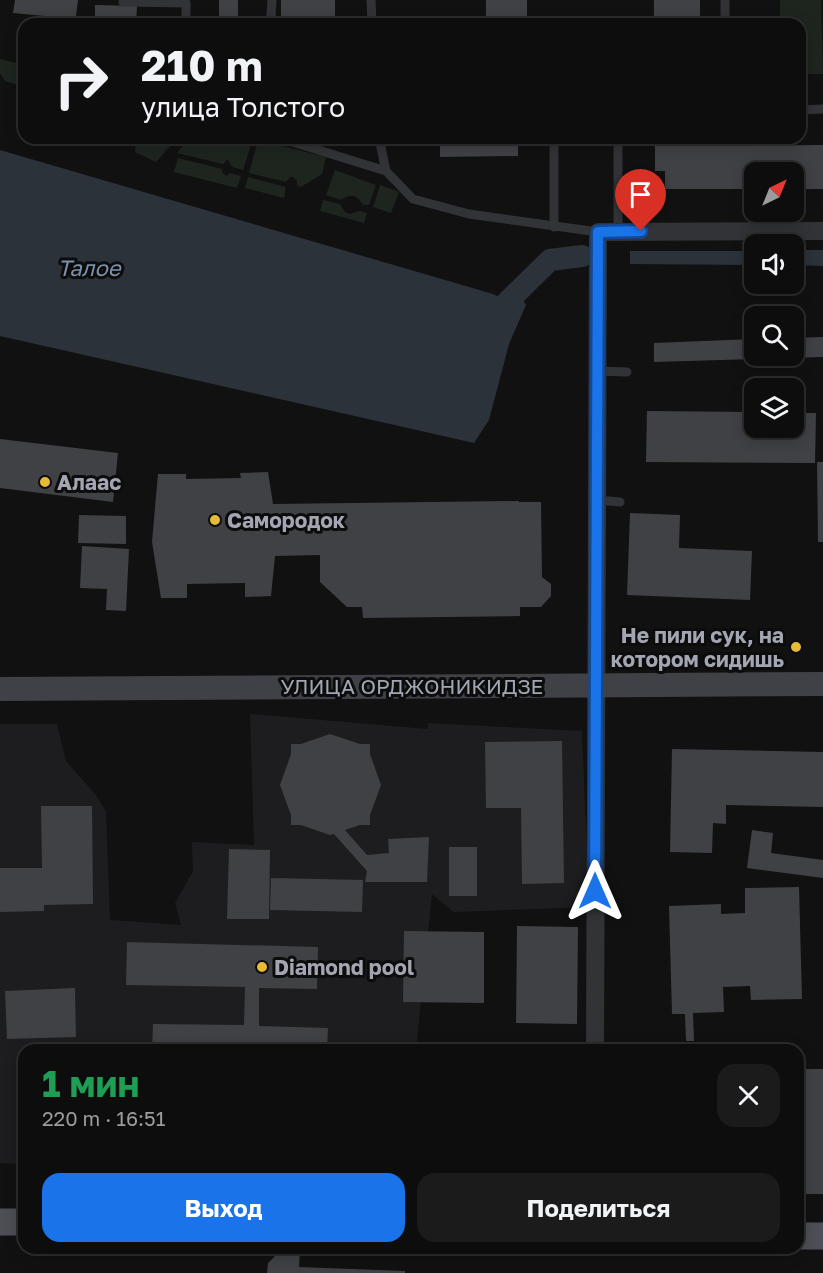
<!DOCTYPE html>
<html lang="ru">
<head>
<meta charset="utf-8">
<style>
  body { margin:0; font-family:"Golos Text",sans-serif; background:#1b1b1c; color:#f1f3f6; height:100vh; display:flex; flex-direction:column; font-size:22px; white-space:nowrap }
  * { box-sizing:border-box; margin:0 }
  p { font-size:20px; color:#9a9c9e }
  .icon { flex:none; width:33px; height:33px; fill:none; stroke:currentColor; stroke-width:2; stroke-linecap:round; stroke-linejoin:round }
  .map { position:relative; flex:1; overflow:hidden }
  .sheet { position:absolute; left:18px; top:1044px; width:786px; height:210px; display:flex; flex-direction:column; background:#0d0d0e; border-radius:18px; box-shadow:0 3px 15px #0003,0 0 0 2px #2d2d2e }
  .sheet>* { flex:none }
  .guide { position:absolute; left:18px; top:18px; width:788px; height:126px; border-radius:18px; box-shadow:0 3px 15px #0003,0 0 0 2px #2d2d2e; background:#0d0d0e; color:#f1f3f6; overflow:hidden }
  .needle { width:39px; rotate:43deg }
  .fabs { position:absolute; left:744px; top:162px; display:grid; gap:12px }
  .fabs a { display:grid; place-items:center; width:60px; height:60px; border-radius:12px; background:#0d0d0e; box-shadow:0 3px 15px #0003,0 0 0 2px #2d2d2e; font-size:30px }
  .pin { position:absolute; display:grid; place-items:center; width:51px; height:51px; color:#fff; margin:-62px -26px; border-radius:50% 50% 50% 0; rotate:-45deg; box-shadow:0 0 6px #0007 }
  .pin .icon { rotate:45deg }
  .me { position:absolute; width:66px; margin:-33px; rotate:0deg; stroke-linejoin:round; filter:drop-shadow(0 0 4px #0008) }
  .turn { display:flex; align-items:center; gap:21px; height:126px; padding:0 24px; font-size:27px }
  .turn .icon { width:78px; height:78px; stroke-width:2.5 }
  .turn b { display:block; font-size:42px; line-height:51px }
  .round { display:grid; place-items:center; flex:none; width:63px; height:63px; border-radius:18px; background:#1b1b1c }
  .summary { display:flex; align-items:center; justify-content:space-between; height:102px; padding:0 24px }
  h1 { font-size:36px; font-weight:700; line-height:45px; color:#1e9e55 }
  .button { display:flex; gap:12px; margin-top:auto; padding:12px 24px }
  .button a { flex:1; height:69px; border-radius:18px; background:#1a73e8; color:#fff; font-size:24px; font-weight:700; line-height:69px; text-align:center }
  .button a+a { background:#1b1b1c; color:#f1f3f6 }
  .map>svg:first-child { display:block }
</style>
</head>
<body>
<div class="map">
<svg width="823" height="1273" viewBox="0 0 823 1273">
  <rect width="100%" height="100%" fill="#111112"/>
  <path fill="#1d1d1f" d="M 250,714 L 428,729 L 428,723 L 582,731 L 589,907 L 453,912 L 432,894 L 416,1050 L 24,1050 L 24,1164 L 0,1163 L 0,724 L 57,724 L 66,761 L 96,795 L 106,812 L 110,920 L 181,925 L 175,903 L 193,871 L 192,842 L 254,845 Z"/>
  <path fill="#1e251f" d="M 780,0 L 821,0 L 823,74 L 800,74 L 800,24 L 746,24 L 745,16 L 780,16 Z
    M 0,59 L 24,65 L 24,87 L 5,81 L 0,73 Z
    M 136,138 L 171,138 L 171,145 L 156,162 L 135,152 Z
    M 189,138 L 253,139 L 243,170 L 232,167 L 229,161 L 227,160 L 223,164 L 177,153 Z
    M 258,140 L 326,157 L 322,174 L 301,187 L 297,186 L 297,181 L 293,177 L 290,177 L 286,182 L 249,173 Z
    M 178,158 L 222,169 L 222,172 L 226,176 L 230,173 L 241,176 L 237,188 L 174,172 Z
    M 335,170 L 376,185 L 369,205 L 363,205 C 357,195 352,193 341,200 L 326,195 Z
    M 248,177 L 286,187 L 284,198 L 245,188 Z
    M 380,185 L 399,192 L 391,213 L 373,207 Z
    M 323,200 L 340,204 L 345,212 L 350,214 L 359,211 L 367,213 L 364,223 L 320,211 Z"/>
  <path fill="#2b323a" d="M 0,150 L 493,294 L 501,298 L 515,287 L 526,305 L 509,344 L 489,420 L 474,443 L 0,336 Z
    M 794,250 L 823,250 L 823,266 L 794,265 Z
    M 630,251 L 754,251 L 754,265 L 630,264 Z"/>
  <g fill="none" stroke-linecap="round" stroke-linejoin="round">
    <path stroke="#2b323a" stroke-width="22" d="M 496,313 L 550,260 L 582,256"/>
  </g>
  <path fill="#404145" d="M 15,0 L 78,0 L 75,24 L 44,24 L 45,16 L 13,13 Z
    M 219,0 L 238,0 L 238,24 L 219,24 Z
    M 281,0 L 335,0 L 335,24 L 281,24 Z
    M 486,0 L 527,0 L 527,24 L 486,24 Z
    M 654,0 L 700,0 L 700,24 L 654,24 Z
    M 95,5 L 137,6 L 136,24 L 95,24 Z
    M 440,138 L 518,138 L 518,156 L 440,157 Z
    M 655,138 L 701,138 L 701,146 L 823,145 L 823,189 L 794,189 L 794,172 L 754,172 L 754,189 L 665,189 L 665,171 L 655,171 Z
    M 823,337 L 823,357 L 654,362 L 654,343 L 754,339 L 754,356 L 794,356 L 794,338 Z
    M 647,411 L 754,412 L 754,428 L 794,428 L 794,413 L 816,413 L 815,463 L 646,462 Z
    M 0,439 L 118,453 L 113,502 L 0,488 Z
    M 817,462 L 823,462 L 823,542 L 818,542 Z
    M 268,472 L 273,504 L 519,501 L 519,502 L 541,502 L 542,577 L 551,584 L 551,596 L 541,607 L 520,607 L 520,616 L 363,618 L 362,607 L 347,607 L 320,582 L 320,555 L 275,556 L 271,596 L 245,597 L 245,583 L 187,584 L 187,598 L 161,598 L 152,542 L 158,474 L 186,474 L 186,479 L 241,478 L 240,473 Z
    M 630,513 L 680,515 L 679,548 L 752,551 L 750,600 L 627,595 Z
    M 79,515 L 126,516 L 126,544 L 78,543 Z
    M 82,546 L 129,549 L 126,611 L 106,610 L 107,589 L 80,588 Z
    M 330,734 L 360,744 L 370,744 L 370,754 L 381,785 L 370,815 L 370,825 L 360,825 L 345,830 L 367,855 L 389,853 L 388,839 L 429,837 L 427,882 L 365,882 L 367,871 L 334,834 L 330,835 L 301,825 L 291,825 L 291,815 L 280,785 L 291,754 L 291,744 L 301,744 Z
    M 562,741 L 564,883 L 522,884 L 521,808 L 486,808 L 485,742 Z
    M 672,749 L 823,752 L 823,807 L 726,805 L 726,824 L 713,823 L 712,853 L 670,852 Z
    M 41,806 L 92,806 L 93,904 L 44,905 L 44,911 L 0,912 L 0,868 L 42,868 Z
    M 752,830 L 773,833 L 771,853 L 823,860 L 823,878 L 747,868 Z
    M 449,847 L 477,847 L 477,896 L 449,896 Z
    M 229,849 L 270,850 L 269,919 L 227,919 Z
    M 271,878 L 363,880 L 362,912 L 270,910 Z
    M 799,887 L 802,999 L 751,1000 L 750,986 L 723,987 L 724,1012 L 693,1013 L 694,1041 L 686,1041 L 685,1014 L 672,1014 L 669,906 L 721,904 L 721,914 L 745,913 L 745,888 Z
    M 517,926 L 578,927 L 577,1024 L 516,1023 Z
    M 404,931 L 484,932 L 484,1003 L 403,1002 Z
    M 127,942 L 318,947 L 317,989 L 259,988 L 259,1026 L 328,1028 L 327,1050 L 152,1050 L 153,1024 L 244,1025 L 245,987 L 126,985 Z
    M 75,988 L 76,1037 L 7,1039 L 5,991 Z
    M 698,1045 L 698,1050 L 662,1050 L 662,1046 Z
    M 798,1069 L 823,1069 L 823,1194 L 798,1194 Z
    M 300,1250 L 299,1267 L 405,1271 L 405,1273 L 267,1273 L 268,1263 L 280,1251 Z"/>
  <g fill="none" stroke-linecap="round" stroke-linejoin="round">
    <path stroke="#323337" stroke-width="9" d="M 272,0 L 271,15 L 274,24
      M 371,0 L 372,24
      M 725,0 L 725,24
      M 123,2 L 186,3 L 186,24
      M 800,110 L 823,109
      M 263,138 L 286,140
      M 285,138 L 286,140 L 386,171 L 413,199 L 469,214 L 598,232
      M 379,138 L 386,171
      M 554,227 L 554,138
      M 618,232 L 618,138
      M 598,371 L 627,372
      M 597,500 L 620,502"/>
    <path stroke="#323337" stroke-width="18" d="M 595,1050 L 598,232 L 823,231"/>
    <path stroke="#404147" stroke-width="24" d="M 0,689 L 823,684"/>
    <path stroke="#4e4f56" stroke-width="27" d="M 0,1222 L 24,1222
      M 798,1236 L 823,1236"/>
  </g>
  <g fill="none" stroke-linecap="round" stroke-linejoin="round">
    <defs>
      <path id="route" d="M 595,891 L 598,232 L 641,231"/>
    </defs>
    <use href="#route" stroke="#114b97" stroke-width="15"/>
    <use href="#route" stroke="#1a73e8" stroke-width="10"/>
  </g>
  <g fill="#e6bb35" stroke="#0c0c0d" stroke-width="2">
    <circle cx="45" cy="482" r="6"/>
    <circle cx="215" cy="520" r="6"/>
    <circle cx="796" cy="647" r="6"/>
    <circle cx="262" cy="967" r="6"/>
  </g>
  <g text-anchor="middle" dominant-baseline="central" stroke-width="6" stroke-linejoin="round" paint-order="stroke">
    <g font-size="21" font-weight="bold" fill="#a3a6b2" stroke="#0c0c0d" text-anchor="start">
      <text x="57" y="482">Алаас</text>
      <text x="227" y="520">Самородок</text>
      <text x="784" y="635" text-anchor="end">Не пили сук, на<tspan x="784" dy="24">котором сидишь</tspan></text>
      <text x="274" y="967">Diamond pool</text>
    </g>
    <g font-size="21" fill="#a3a6b2" stroke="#0c0c0d">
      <text x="412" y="686">УЛИЦА ОРДЖОНИКИДЗЕ</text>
    </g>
    <g font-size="22" font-style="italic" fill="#7b91ac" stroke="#0c0c0d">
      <text x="89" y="267">Талое</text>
    </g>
  </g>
</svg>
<div class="fabs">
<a><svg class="needle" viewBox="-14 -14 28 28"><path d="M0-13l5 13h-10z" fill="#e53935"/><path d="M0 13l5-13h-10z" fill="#9a9c9e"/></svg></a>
<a><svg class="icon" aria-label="sound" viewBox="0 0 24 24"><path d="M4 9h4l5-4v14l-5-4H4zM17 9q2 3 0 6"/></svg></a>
<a><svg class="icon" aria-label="search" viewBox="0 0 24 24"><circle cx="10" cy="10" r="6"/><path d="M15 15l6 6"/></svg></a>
<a><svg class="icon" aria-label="layers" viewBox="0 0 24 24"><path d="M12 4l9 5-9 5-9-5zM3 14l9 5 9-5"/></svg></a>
</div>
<div class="pin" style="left:641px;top:231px;background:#d93025"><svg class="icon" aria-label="arrive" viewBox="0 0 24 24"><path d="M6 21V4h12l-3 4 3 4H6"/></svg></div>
<svg class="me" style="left:595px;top:891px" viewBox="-20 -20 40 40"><path d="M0-17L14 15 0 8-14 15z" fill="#1a73e8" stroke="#fff" stroke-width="4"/></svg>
<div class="guide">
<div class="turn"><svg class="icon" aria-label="right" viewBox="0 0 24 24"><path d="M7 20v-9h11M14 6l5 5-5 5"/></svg><div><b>210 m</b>улица Толстого</div></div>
</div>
<section class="sheet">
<div class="summary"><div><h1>1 мин</h1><p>220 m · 16:51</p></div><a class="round"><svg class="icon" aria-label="close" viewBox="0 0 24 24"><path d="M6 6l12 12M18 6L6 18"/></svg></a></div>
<div class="button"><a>Выход</a><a>Поделиться</a></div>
</section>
</div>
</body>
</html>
